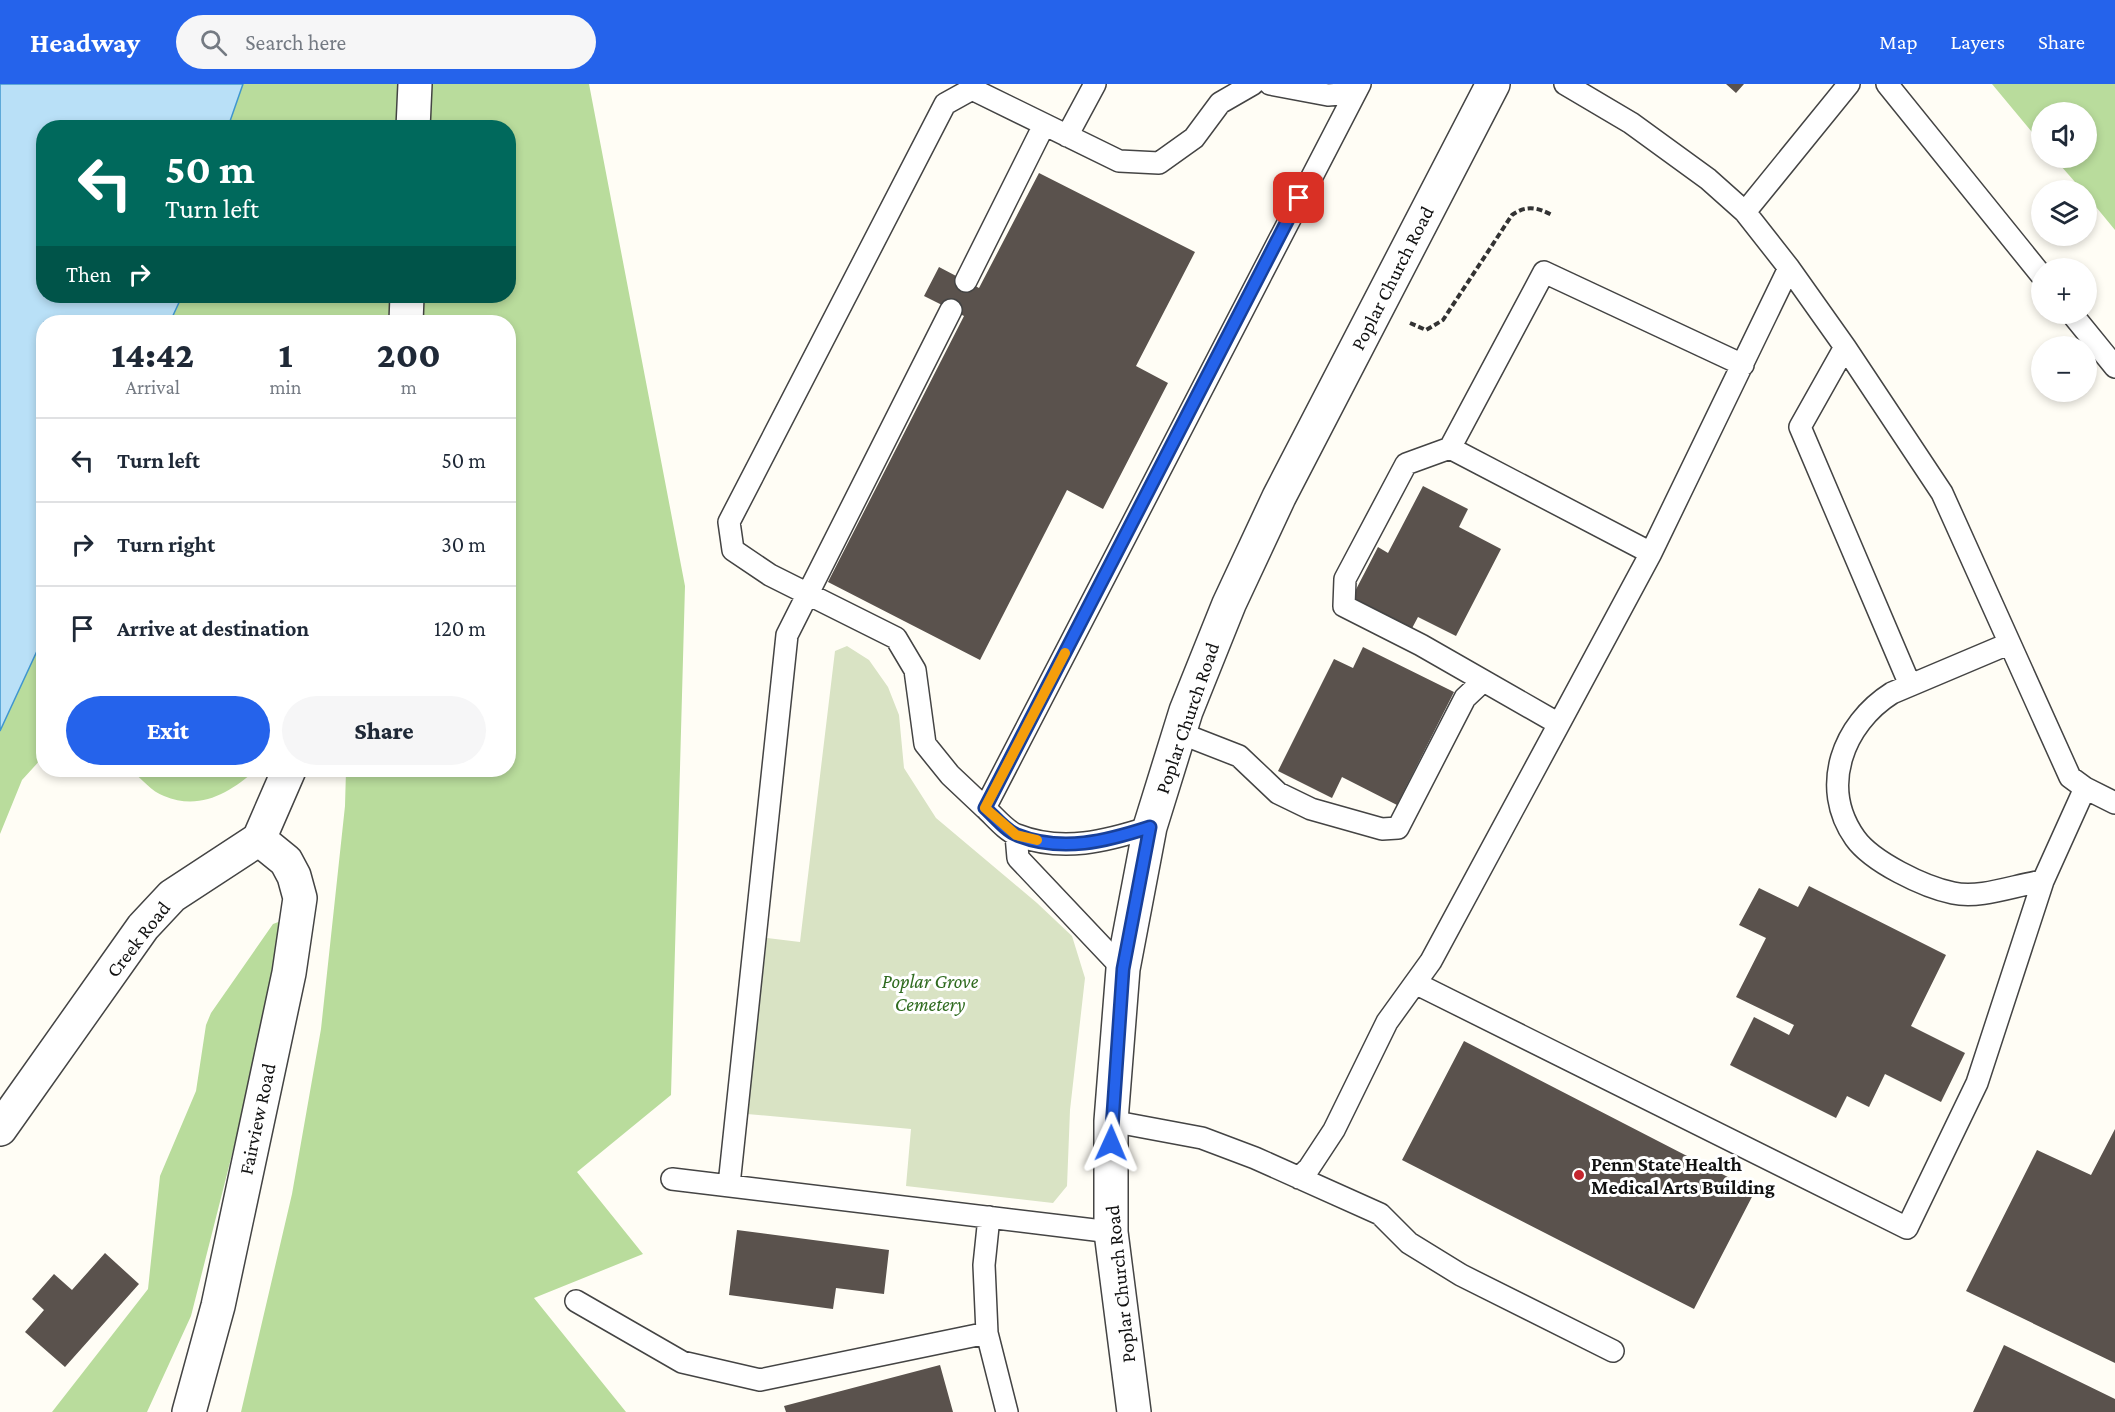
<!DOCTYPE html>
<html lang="en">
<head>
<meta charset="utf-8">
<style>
  body { margin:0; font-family:"Crimson Pro",serif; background:#f6f6f7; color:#1f2937; height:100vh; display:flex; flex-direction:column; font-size:22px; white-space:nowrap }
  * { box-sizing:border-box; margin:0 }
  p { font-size:20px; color:#747a83 }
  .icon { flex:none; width:33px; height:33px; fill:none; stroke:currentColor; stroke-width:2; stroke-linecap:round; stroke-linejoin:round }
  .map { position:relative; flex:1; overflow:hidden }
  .drawer { position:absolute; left:36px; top:231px; width:480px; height:462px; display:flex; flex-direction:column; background:#fff; border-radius:24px; box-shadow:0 3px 9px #0003 }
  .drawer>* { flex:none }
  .hud { position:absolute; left:36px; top:36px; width:480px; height:183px; border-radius:24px; box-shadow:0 3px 9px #0003; background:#00695c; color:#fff; overflow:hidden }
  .tools { position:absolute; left:2031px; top:18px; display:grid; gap:12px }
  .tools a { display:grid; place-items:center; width:66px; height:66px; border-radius:50%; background:#fff; box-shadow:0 3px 9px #0003; font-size:30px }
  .pin { position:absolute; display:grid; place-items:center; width:51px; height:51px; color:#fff; margin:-26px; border-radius:12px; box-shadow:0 3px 9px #0006 }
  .me { position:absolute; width:66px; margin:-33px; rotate:1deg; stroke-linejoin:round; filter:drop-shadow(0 0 4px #0008) }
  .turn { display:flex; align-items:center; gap:21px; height:126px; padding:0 30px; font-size:27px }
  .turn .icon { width:78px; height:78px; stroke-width:2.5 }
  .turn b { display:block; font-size:42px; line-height:51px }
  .then { display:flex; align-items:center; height:57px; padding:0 30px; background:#0003; gap:12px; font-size:22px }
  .eta { display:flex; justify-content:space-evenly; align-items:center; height:102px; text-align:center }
  .eta b { font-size:36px; font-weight:800; line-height:42px }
  .button { display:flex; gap:12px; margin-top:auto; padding:12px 30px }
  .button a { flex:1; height:69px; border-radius:36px; background:#2563eb; color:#fff; font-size:24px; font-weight:800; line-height:69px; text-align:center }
  .button a+a { background:#f6f6f7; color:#1f2937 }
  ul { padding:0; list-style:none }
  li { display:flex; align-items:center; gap:18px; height:84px; padding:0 30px; border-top:2px solid #e0e1e3 }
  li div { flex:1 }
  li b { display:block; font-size:22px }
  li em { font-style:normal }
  header { display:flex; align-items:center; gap:36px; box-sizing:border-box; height:84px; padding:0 30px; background:#2563eb; color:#fff }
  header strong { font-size:28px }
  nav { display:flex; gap:33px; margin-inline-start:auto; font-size:21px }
  .search { width:420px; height:54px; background:#f6f6f7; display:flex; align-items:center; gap:15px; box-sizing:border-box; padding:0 21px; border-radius:33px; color:#747a83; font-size:22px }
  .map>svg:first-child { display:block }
</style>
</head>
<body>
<header>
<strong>Headway</strong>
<div class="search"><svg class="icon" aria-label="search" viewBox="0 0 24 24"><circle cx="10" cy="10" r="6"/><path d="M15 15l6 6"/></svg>Search here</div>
<nav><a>Map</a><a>Layers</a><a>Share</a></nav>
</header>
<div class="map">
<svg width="2115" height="1328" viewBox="0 0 2115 1328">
  <rect width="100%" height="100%" fill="#fffdf5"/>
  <path fill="#b9dc9c" d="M 243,0 L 424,0 L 419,43 L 228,44 Z
    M 426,0 L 589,0 L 685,502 L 671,1011 L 577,1088 L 643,1170 L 534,1214 L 626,1328 L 241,1328 L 292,1110 L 321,945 L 345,722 L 346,686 L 508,686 L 508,238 L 423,238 L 423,212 L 508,212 L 508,44 L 425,43 Z
    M 1992,0 L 2115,0 L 2115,146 L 2087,112 L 2086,106 L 2082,106 L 2054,74 L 2086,74 L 2086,28 L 2042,28 L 2041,59 Z
    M 182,212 L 400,212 L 397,238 L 170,238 Z
    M 43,554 L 43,673 L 22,696 L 0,750 L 0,647 Z
    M 131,686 L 256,686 C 229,709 200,727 164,712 C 152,708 141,694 131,686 Z
    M 281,837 L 261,956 L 191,1232 L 147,1328 L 52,1328 L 148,1205 L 160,1092 L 196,1007 L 206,941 L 211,929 L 273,840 Z"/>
  <path fill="#d9e3c4" d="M 847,562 L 869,576 L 888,603 L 899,631 L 904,684 L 936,734 L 1037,819 L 1072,852 L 1085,894 L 1070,1026 L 1067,1102 L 1053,1119 L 906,1102 L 911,1045 L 747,1030 L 767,854 L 800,858 L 835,567 Z"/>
  <path fill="#b9e0f7" stroke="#3f96cf" stroke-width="1.5" d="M 0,0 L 243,0 L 228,43 L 44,44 L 44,212 L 182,212 L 170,238 L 44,238 L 43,554 L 0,647 Z"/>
  <path fill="#5a524d" d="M 1726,0 L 1744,0 L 1736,9 Z
    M 1039,89 L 1195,168 L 1136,282 L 1168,299 L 1103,425 L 1067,406 L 980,576 L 828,498 L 964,232 L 924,212 L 939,183 L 979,204 Z
    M 1423,402 L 1468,425 L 1459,443 L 1501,465 L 1456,552 L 1418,533 L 1410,548 L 1350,517 L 1378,463 L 1388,469 Z
    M 1363,563 L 1454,608 L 1397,721 L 1342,693 L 1332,714 L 1278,687 L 1334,575 L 1353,584 Z
    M 1809,802 L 1946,871 L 1911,942 L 1965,969 L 1941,1018 L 1885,990 L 1869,1023 L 1847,1012 L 1836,1034 L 1730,981 L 1754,933 L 1789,951 L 1794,941 L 1736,913 L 1766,854 L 1739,841 L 1759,804 L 1798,823 Z
    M 1464,957 L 1755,1107 L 1694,1225 L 1402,1076 Z
    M 2115,1045 L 2115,1279 L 1966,1207 L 2037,1066 L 2091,1091 Z
    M 737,1146 L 889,1166 L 884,1210 L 836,1204 L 833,1225 L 729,1211 Z
    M 105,1169 L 139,1200 L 65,1283 L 25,1248 L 44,1226 L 32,1215 L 54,1190 L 72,1206 Z
    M 2004,1261 L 2115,1315 L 2115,1328 L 1973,1328 Z
    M 940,1281 L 953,1328 L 786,1328 L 784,1322 Z"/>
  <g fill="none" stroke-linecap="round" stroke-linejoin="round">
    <defs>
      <path id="service" d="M 1253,0 L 1220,19 L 1194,54 L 1159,79 L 1119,77 L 972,5 L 945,20 L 729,438 L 733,466 L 770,491 L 896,554 L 915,586 L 925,660 L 950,691 L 985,724 L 1360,0
        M 1270,0 L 1328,11 L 1353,9
        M 1565,0 L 1631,39 L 1708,95 L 1745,128 L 1789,184 L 1845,263 L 1942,409 L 2070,693 L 2085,704 L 2115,719
        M 1887,0 L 2042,192
        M 1067,52 L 1095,0
        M 1745,128 L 1849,0
        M 966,197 L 1044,41
        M 2072,230 L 2115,283
        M 1845,263 L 1800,343 L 1910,601
        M 1450,364 L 1406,380 L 1345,495 L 1344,522 L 1421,561 L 1559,640
        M 1651,469 L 1450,364 L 1544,188 L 1743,281
        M 2008,560 L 1892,609 C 1843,640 1819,703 1855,754 C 1872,778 1924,803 1953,809 C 1981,815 2015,801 2043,797
        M 1180,649 L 1239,672 L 1278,709 L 1311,725 L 1382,745 L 1398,744 L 1465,614 L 1482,598
        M 985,724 C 994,732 1006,747 1017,751 C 1062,769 1107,757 1150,743
        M 1016,751 L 1018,774 L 1123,885
        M 1417,900 L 1907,1144 L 1977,999 L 2043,797 L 2085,704
        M 1111,1037 L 1202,1054 L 1255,1074 L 1380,1130 L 1409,1159 L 1461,1191 L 1613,1267
        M 1299,1094 L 1309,1084 L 1334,1046 L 1387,938 L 1431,877 L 1559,640 L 1651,469 L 1789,184
        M 672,1095 L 1111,1148
        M 729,1101 L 787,551 L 951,226
        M 576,1217 L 682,1278 L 760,1296 L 987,1249 L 984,1181 L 989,1133
        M 987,1249 L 1007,1328"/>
      <path id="minor" d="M 413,44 L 415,0
        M 406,238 L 407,212
        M 0,1045 L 143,843 L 172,812 L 259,755 L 289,686
        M 189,1328 L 218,1222 L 289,889 L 300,814 L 294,792 L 286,777 L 259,755"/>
      <path id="tertiary" d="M 1134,1328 L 1111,1148 L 1111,1037 L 1123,885 L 1150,743 L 1186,627 L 1229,520 L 1279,413 L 1493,0"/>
    </defs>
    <use href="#service" stroke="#444" stroke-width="24"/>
    <use href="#minor" stroke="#444" stroke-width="36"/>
    <use href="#tertiary" stroke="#444" stroke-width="36"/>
    <path stroke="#333" stroke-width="4" stroke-dasharray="6 3" stroke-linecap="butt" d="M 1410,239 L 1426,246 L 1443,236 L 1512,131 C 1526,121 1537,123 1552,131"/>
    <use href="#service" stroke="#fff" stroke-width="21"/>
    <use href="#minor" stroke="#fff" stroke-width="33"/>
    <use href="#tertiary" stroke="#fff" stroke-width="33"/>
  </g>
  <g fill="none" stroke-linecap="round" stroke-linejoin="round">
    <defs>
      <path id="route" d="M 1111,1059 L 1123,885 L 1150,743 C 1107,757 1062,769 1017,751 C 1006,747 994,732 985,724 L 1299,114"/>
    </defs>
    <use href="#route" stroke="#184099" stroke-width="15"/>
    <use href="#route" stroke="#2563eb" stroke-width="10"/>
    <path stroke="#f59e0b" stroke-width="10" d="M 1037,756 L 1016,751 L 985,724 L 1065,569"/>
  </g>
  <circle fill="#c4262e" stroke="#fff" stroke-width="2" cx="1579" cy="1091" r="6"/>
  <g text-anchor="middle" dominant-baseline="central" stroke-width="6" stroke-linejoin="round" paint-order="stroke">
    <g font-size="20" fill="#111" stroke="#fff">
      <text transform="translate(1392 194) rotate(-63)">Poplar Church Road</text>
      <text transform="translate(1187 634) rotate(-71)">Poplar Church Road</text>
      <text transform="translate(138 855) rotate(-52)">Creek Road</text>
      <text transform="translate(257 1035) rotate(-78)">Fairview Road</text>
      <text transform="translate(1120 1200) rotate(-96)">Poplar Church Road</text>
    </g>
    <g font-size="20" font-style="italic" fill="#2f6b1f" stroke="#fff">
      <text x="930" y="897">Poplar Grove<tspan x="930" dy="23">Cemetery</tspan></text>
    </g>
    <g font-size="20" font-weight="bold" fill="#111" stroke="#fff" text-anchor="start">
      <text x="1591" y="1080">Penn State Health<tspan x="1591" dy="23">Medical Arts Building</tspan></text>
    </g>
  </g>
</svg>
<div class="tools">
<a><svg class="icon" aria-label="sound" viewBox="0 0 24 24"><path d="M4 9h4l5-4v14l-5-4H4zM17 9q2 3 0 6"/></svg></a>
<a><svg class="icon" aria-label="layers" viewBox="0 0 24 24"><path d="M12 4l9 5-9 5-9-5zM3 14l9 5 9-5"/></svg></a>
<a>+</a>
<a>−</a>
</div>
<div class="pin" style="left:1299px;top:114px;background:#d93025"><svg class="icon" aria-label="arrive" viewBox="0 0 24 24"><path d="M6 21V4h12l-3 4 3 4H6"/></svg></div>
<svg class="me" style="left:1111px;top:1059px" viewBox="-20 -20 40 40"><path d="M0-17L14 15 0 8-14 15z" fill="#2563eb" stroke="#fff" stroke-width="4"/></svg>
<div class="hud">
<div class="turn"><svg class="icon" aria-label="left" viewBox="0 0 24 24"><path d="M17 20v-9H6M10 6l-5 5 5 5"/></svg><div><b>50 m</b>Turn left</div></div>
<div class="then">Then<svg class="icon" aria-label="right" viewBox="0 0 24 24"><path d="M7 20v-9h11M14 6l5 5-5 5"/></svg></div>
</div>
<section class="drawer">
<div class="eta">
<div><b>14:42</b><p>Arrival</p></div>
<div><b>1</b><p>min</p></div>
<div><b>200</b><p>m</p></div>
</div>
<ul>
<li><svg class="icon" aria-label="left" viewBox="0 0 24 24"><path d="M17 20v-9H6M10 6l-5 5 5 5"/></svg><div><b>Turn left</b></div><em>50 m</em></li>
<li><svg class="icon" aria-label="right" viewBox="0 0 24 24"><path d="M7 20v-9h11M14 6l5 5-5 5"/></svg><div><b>Turn right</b></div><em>30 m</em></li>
<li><svg class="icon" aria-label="arrive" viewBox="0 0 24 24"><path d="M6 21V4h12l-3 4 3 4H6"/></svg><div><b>Arrive at destination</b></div><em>120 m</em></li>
</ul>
<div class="button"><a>Exit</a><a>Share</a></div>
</section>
</div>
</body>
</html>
